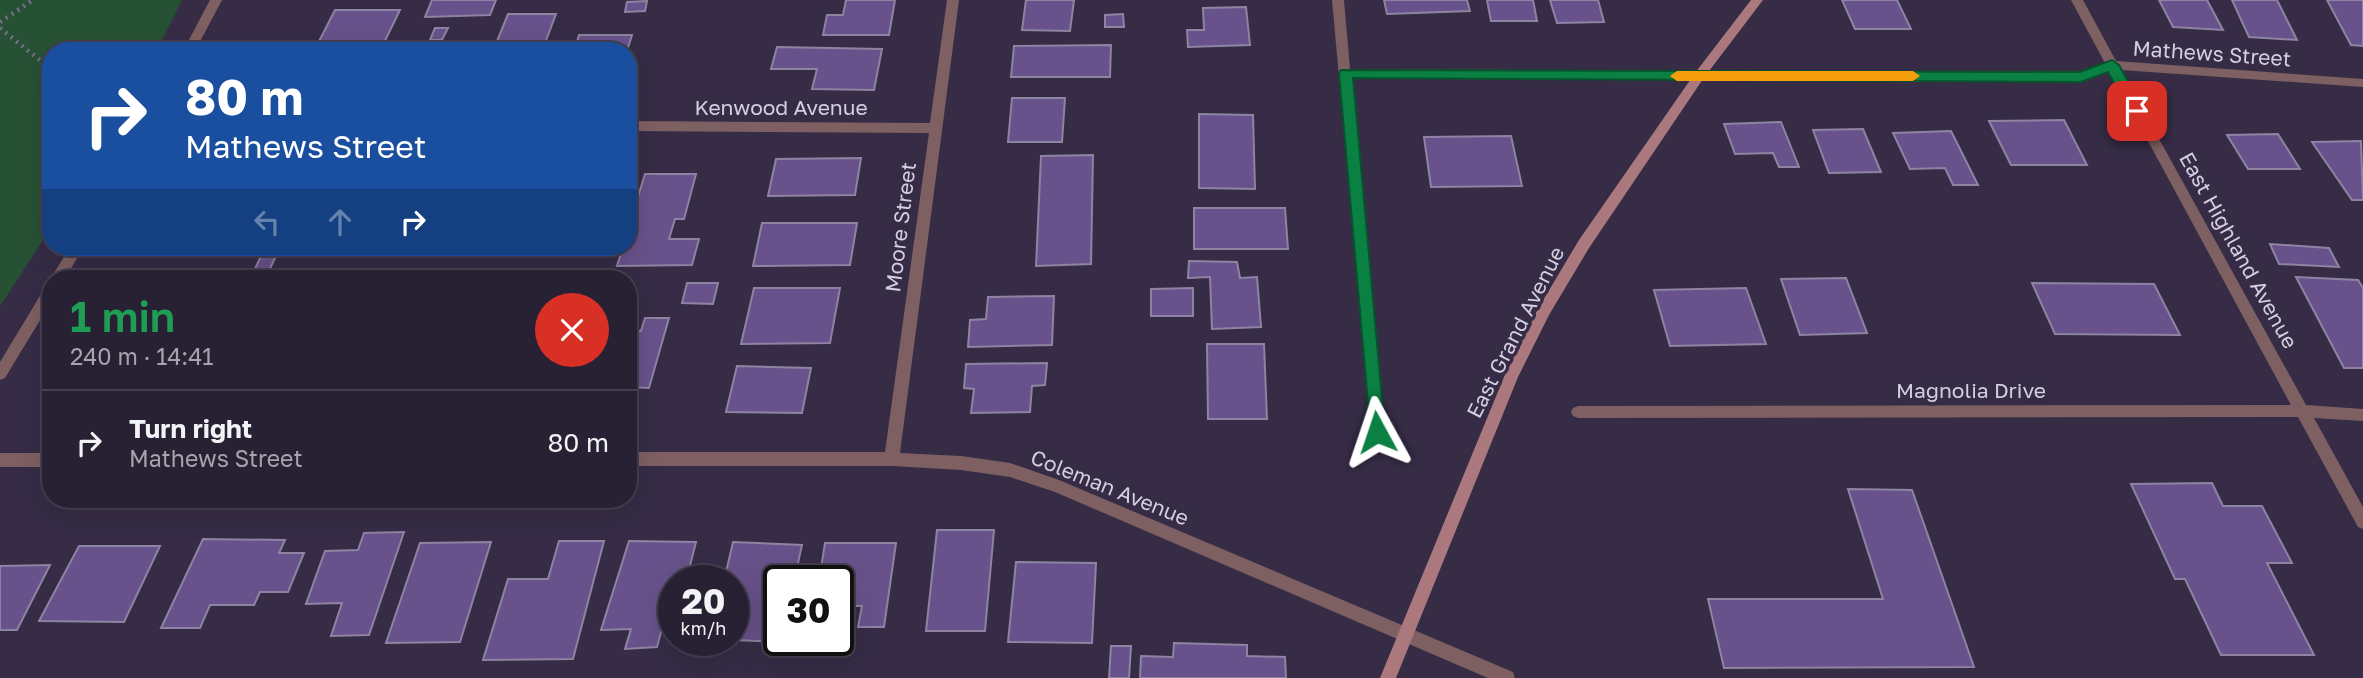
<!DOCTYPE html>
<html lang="en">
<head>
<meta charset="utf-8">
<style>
  body { margin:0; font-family:"Golos Text",sans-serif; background:#30293c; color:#f1f3f6; height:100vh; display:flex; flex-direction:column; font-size:26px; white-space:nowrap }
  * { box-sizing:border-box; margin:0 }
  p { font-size:23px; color:#a5a3ac }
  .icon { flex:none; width:38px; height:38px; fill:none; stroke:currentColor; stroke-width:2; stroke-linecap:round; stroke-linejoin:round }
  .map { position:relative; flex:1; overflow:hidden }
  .side { position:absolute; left:42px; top:270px; width:595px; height:238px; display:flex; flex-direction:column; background:#282134; border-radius:28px; box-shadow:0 7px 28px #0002,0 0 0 2px #443e4f }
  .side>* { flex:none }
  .hud { position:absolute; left:42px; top:42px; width:595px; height:214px; border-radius:28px; box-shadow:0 7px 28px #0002,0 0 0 2px #443e4f; background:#1a4fa0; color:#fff; overflow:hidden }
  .speed { position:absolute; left:658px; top:565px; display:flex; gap:14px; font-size:35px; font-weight:700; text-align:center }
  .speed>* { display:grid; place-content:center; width:91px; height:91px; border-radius:50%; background:#282134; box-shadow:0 7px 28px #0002,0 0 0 2px #443e4f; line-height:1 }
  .speed small { font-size:18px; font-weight:400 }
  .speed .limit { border:4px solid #111; border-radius:10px; background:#fff; color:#111 }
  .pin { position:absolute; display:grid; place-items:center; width:60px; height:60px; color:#fff; margin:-30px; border-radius:14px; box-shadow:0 4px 10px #0006 }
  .me { position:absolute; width:77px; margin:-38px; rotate:355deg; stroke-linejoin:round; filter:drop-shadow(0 0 5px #0008) }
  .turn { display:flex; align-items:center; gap:24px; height:147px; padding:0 28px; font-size:32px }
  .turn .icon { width:91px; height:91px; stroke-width:2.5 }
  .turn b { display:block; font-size:49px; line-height:60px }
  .lanes { display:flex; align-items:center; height:66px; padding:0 28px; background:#0003; justify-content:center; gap:35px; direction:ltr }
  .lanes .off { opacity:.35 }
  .round { display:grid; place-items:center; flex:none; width:74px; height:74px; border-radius:37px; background:#30293c }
  .overview { display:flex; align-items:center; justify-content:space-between; height:119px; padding:0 28px }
  h1 { font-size:42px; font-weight:600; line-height:52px; color:#1e9e55 }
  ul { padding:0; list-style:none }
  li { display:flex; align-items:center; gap:21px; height:105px; padding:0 28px; border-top:2px solid #443e4f }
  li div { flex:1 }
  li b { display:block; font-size:26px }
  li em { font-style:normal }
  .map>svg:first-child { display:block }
</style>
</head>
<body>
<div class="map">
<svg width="2363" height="678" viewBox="0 0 2363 678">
  <rect width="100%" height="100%" fill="#362c46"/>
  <path fill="#275135" d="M 0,0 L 182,0 L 157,51 L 51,51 L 51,228 L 0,306 Z"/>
  <path fill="#68528b" stroke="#8e83a2" stroke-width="2" d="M 432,0 L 496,0 L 490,15 L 425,17 Z
    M 846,0 L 895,0 L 889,35 L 823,35 L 827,15 L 843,15 Z
    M 1026,0 L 1074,0 L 1070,31 L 1022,30 Z
    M 1384,0 L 1467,0 L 1470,11 L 1387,14 Z
    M 1487,0 L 1533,0 L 1537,21 L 1491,21 Z
    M 1550,0 L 1598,0 L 1604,22 L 1557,23 Z
    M 1842,0 L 1897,0 L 1911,29 L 1855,29 Z
    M 2159,0 L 2207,0 L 2223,30 L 2173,27 Z
    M 2232,0 L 2277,0 L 2297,40 L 2249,37 Z
    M 2327,0 L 2363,0 L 2363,46 L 2351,45 Z
    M 647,1 L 645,11 L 625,12 L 627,2 Z
    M 1246,7 L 1250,45 L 1188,47 L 1187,30 L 1204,30 L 1203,8 Z
    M 335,10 L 400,10 L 380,51 L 314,51 Z
    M 508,14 L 556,14 L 542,51 L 493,51 Z
    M 1123,14 L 1124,27 L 1105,27 L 1105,15 Z
    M 435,28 L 448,28 L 442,40 L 430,40 Z
    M 579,35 L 632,35 L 627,51 L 574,51 Z
    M 1111,45 L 1110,77 L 1011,77 L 1014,46 Z
    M 777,47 L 882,49 L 874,90 L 812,89 L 817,69 L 771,69 Z
    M 1012,98 L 1065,98 L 1062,142 L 1008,142 Z
    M 1199,114 L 1253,115 L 1255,189 L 1199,188 Z
    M 2064,120 L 2087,165 L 2011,165 L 1989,121 Z
    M 1781,122 L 1799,167 L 1779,167 L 1773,153 L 1735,154 L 1724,124 Z
    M 1863,129 L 1881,172 L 1829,173 L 1813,130 Z
    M 1951,131 L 1978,185 L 1953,185 L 1945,168 L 1910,169 L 1893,133 Z
    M 2278,134 L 2300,169 L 2248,169 L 2227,135 Z
    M 1511,136 L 1522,186 L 1431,187 L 1424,137 Z
    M 2361,141 L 2363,200 L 2352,200 L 2312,142 Z
    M 1093,155 L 1091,264 L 1036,266 L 1041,156 Z
    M 861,158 L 855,195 L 768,196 L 776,159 Z
    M 645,174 L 696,174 L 684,219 L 675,219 L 669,239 L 699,239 L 692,265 L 617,266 L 623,247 L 628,247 L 628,229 Z
    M 1194,208 L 1285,208 L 1288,249 L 1194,249 Z
    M 762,223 L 857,223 L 850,265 L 753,266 Z
    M 2270,244 L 2329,248 L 2339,267 L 2279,264 Z
    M 295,247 L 333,247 L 331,252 L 292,252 Z
    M 261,256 L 276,256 L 267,275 L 252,275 Z
    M 1189,261 L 1237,262 L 1240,278 L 1257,277 L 1261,327 L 1212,329 L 1210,277 L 1188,278 Z
    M 2296,277 L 2358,280 L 2363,288 L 2363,368 L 2344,368 Z
    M 1846,278 L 1867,333 L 1800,335 L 1781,279 Z
    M 687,283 L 718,283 L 713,304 L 682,303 Z
    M 2032,283 L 2154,284 L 2180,335 L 2055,334 Z
    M 754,288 L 840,288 L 830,343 L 741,344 Z
    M 1193,288 L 1193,316 L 1151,316 L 1151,289 Z
    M 1746,288 L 1766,344 L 1670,346 L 1654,290 Z
    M 1054,296 L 1052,345 L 968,347 L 970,320 L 986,319 L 988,297 Z
    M 645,318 L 669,318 L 649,388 L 628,387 L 628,330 L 641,331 Z
    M 1207,344 L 1264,344 L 1267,419 L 1208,419 Z
    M 1047,363 L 1045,385 L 1032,386 L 1030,412 L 971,413 L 974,389 L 964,388 L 966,364 Z
    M 737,366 L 811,368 L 802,413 L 726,412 Z
    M 2212,483 L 2223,506 L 2262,506 L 2292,563 L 2267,563 L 2314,655 L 2221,655 L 2185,579 L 2175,579 L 2131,484 Z
    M 1848,489 L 1912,490 L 1974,667 L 1724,668 L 1708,599 L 1883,599 Z
    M 937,530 L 994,530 L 985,631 L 926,631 Z
    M 404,532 L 369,635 L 331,636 L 342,603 L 306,604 L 325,551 L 358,550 L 364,533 Z
    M 203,539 L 285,540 L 279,553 L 304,553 L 288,592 L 260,592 L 254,605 L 210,605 L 200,628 L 161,628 Z
    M 559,541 L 604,541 L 573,659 L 483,660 L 508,579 L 548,579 Z
    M 629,541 L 696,542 L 686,581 L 674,581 L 674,623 L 663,625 L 657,647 L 625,649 L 631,629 L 601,630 Z
    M 491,542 L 460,642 L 386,643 L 420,543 Z
    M 733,542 L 802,545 L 794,581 L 779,581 L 779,640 L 781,642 L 733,640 L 733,581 L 724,581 Z
    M 825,543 L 896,543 L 884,627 L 858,627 L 862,606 L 838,606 L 838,581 L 819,581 Z
    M 79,546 L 160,546 L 124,622 L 39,621 Z
    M 1016,562 L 1096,563 L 1092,643 L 1008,642 Z
    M 50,565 L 17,630 L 0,630 L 0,566 Z
    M 1174,643 L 1247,645 L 1247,656 L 1285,657 L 1286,678 L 1140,678 L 1141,656 L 1173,657 Z
    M 1111,646 L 1131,646 L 1129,678 L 1109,678 Z"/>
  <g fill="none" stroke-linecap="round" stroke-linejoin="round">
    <path stroke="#797187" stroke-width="4.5" stroke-dasharray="2 5" stroke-linecap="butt" d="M 0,22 L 33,0
      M 0,28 L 51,69"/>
    <path fill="#7f6062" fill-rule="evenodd" d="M 210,0 L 222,0 L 195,51 L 183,51 Z
      M 947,0 L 959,0 L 900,453 L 961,456 L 1010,463 L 1059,480 L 1513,672 L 1515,678 L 1488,678 L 1055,492 L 1010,477 L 961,470 L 892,466 L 628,466 L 628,452 L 885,452 L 929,133 L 628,131 L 628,121 L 930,123 Z
      M 1332,0 L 1344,0 L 1350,69 L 2080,73 L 2105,63 L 2071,0 L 2083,0 L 2116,61 L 2363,79 L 2363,87 L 2121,70 L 2306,405 L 2363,409 L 2363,421 L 2314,418 L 2363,507 L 2363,529 L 2358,527 L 2298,417 L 1578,418 L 1573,416 L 1571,412 L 1573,408 L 1578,406 L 2291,405 L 2110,71 L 2081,81 L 1351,77 L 1384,432 L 1382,437 L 1377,438 L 1372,437 Z
      M 70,247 L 84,247 L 65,278 L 51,278 Z
      M 51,285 L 51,302 L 5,378 L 0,380 L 0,362 L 46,286 Z
      M 0,453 L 51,453 L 51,467 L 0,467 Z"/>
    <path fill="#ab797d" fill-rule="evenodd" d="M 1751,0 L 1763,0 L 1703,79 L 1589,248 L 1549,315 L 1518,377 L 1396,678 L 1380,678 L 1504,377 L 1539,307 L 1579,240 L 1695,73 Z"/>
  </g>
  <path fill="#0b8043" stroke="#07532c" stroke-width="2" d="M 2112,60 L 2119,65 L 2144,111 L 2142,115 L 2132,115 L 2108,72 L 2081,82 L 1353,78 L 1385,432 L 1382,437 L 1377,439 L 1371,437 L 1339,73 L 1341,70 L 2080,72 Z"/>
  <path fill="#f59e0b" d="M 1677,71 L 1913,71 L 1920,76 L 1913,81 L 1677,81 L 1670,76 Z"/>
  <g text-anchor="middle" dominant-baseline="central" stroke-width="7" stroke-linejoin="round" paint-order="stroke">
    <g font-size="21" fill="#d4cee0" stroke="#362c46">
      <text transform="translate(2212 53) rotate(4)">Mathews Street</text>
      <text x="781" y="107">Kenwood Avenue</text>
      <text transform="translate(900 227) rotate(-83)">Moore Street</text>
      <text transform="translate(2239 250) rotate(61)">East Highland Avenue</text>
      <text transform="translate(1515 332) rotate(-63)">East Grand Avenue</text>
      <text x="1971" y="390">Magnolia Drive</text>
      <text transform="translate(1110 487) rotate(22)">Coleman Avenue</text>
    </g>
  </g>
</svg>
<div class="speed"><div>20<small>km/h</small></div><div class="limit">30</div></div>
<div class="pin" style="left:2137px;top:111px;background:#d93025"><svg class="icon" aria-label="arrive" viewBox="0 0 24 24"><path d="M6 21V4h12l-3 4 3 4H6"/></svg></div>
<svg class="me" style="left:1377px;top:432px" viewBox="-20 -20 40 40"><path d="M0-17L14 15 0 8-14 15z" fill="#0b8043" stroke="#fff" stroke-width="4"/></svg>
<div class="hud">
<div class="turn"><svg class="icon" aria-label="right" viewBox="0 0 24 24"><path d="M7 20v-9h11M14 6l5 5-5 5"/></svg><div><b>80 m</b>Mathews Street</div></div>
<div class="lanes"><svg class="icon off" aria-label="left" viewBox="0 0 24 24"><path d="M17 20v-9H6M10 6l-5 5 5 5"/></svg><svg class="icon off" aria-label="ahead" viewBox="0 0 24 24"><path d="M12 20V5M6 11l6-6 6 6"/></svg><svg class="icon" aria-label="right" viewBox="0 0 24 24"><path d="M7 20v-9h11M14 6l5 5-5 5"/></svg></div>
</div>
<section class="side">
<div class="overview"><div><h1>1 min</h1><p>240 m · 14:41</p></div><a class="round" style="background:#d93025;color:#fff"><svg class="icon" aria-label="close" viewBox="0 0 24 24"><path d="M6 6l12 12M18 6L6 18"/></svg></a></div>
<ul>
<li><svg class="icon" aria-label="right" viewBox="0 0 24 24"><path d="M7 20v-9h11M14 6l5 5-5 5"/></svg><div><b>Turn right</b><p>Mathews Street</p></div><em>80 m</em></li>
</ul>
</section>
</div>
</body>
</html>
